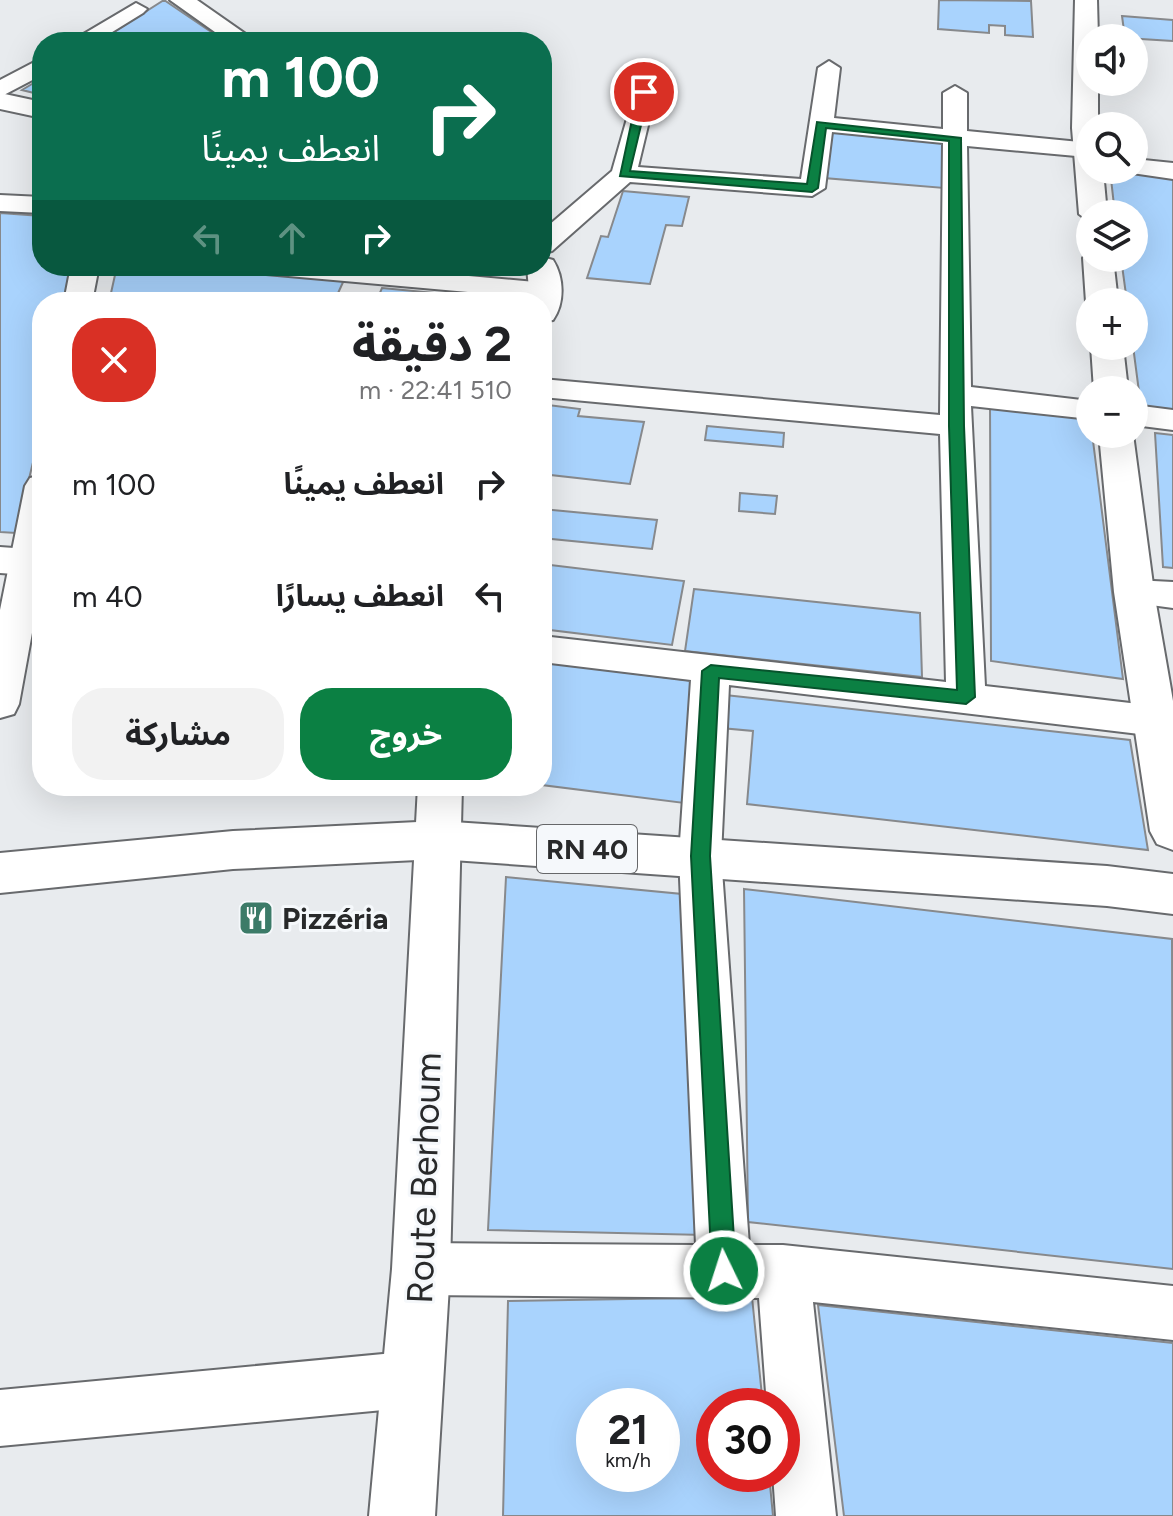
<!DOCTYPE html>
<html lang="ar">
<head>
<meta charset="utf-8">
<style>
  body { margin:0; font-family:Figtree,"Noto Sans Arabic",sans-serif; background:#f2f2f2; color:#202124; direction:rtl; height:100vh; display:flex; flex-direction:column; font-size:30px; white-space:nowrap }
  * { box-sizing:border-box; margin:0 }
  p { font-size:26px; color:#757577 }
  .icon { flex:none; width:44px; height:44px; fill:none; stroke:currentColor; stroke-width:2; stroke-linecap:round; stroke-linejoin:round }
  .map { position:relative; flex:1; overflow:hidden; direction:ltr }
  .sheet { position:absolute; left:32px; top:292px; width:520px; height:504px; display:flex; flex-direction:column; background:#fff; border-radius:32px; box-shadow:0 8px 32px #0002; direction:rtl }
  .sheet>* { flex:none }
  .guide { position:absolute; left:32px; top:32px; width:520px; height:244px; border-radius:32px; box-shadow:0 8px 32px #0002; direction:rtl; background:#0b6e4f; color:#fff; overflow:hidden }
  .tools { position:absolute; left:1076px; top:24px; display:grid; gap:16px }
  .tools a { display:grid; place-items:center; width:72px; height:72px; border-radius:50%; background:#fff; box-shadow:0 8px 32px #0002; font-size:40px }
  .speed { position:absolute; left:576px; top:1388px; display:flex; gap:16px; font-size:40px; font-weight:700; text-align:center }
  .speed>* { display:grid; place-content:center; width:104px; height:104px; border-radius:50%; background:#fff; box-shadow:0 8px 32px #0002; line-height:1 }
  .speed small { font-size:20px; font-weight:400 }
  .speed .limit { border:12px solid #d22; background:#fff; color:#111 }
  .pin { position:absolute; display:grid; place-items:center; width:68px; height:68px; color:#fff; margin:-34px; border:4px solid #fff; border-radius:50%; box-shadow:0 2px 8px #0007 }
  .me { position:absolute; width:88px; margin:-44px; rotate:356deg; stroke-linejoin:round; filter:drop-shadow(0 0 6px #0008) }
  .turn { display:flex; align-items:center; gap:28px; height:168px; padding:0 40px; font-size:36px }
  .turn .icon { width:104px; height:104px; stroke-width:2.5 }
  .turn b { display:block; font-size:56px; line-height:68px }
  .lanes { display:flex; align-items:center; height:76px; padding:0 40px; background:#0003; justify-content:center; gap:40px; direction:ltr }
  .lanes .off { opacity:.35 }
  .round { display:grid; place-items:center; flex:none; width:84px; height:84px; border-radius:32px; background:#f2f2f2 }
  .headline { display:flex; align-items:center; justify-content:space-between; height:136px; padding:0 40px }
  h1 { font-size:48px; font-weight:700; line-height:60px }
  .button { display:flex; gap:16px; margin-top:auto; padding:16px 40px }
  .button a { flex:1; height:92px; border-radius:32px; background:#0b8043; color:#fff; font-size:32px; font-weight:700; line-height:92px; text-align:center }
  .button a+a { background:#f2f2f2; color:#202124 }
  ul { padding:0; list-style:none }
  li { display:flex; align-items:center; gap:24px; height:112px; padding:0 40px }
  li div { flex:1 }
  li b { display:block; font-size:30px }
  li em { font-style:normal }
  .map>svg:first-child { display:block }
</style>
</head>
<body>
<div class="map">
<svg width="1173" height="1516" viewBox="0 0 1173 1516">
  <rect width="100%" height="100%" fill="#e8ebee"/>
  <path fill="#a9d3fd" stroke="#87898c" stroke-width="2" fill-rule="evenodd" d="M 164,0 L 226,42 L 98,42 Z
    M 939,0 L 1031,1 L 1033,37 L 1005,35 L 1005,26 L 989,25 L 989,33 L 938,29 Z
    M 1122,16 L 1173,20 L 1173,41 L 1125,38 Z
    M 319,33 L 337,42 L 294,42 Z
    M 42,78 L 42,95 L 22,90 Z
    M 828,128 L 946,139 L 944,188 L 824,178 Z
    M 1110,170 L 1173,176 L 1173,411 L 1141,407 L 1133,346 L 1134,302 L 1127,302 L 1121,258 L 1134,258 L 1134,214 L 1115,214 Z
    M 623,191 L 689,197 L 682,226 L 666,225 L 650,284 L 587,278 L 601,236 L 608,237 Z
    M 0,213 L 42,216 L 42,266 L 79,266 L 71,302 L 42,302 L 42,425 L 16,533 L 0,532 Z
    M 117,266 L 201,266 L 344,280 L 334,302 L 109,302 Z
    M 382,288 L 486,298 L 485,302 L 376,302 Z
    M 548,405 L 580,409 L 578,416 L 644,422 L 630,484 L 542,474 L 542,426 Z
    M 990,405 L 1090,417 L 1123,679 L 991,661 Z
    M 707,426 L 784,433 L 783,447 L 705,440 Z
    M 1155,433 L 1173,435 L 1173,568 L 1163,567 Z
    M 740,493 L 777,496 L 775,514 L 739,511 Z
    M 542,509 L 657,520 L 652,549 L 542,538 Z
    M 542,564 L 684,581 L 672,645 L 542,629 Z
    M 694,589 L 920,613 L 922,677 L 685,651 Z
    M 542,662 L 702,682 L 684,803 L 542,785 Z
    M 725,695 L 1130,740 L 1148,850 L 747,804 L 753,731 L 721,728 Z
    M 506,877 L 682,894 L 705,1235 L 488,1230 Z
    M 744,889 L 1172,939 L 1173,1269 L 748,1222 Z
    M 752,1297 L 763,1406 L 714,1406 L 714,1474 L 769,1474 L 773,1516 L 503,1516 L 508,1301 ZM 594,1406 L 662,1406 L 662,1474 L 594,1474 Z
    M 818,1305 L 1173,1343 L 1173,1516 L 844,1516 Z"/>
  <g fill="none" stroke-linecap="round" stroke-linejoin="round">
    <defs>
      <path id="minor" d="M 136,3 L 147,9 L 143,13 L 96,42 L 70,42 Z
        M 42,58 L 42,75 L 0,97 L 0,80 Z
        M 829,61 L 840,68 L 834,118 L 943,129 L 943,93 L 955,86 L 967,93 L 967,131 L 1090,143 L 1087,157 L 967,146 L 971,387 L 1090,401 L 1090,419 L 971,406 L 985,686 L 1156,706 L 1170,711 L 1173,726 L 1170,731 L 1156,736 L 729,685 L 721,856 L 749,1245 L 783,1245 L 1173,1286 L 1173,1340 L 813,1302 L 836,1516 L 776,1516 L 773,1474 L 782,1474 L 782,1406 L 767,1406 L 759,1298 L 421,1295 L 402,1288 L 395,1269 L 402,1250 L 421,1243 L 696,1245 L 679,856 L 691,680 L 542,662 L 542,636 L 946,682 L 940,434 L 542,397 L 542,379 L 940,415 L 943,143 L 832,132 L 825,188 L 812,196 L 630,182 L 552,251 L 542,253 L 542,231 L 612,171 L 636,87 L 644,85 L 656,92 L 638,167 L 801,179 L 818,68 Z
        M 1134,159 L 1173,163 L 1173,179 L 1125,172 L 1124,170 L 1134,170 Z
        M 0,195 L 42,197 L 42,213 L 0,211 Z
        M 71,266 L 99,266 L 92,302 L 64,302 Z
        M 252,266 L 359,266 L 546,283 L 556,285 L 560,291 L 556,297 L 546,299 L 266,274 L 256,272 Z
        M 1134,405 L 1173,410 L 1173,430 L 1134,425 Z
        M 42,475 L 42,578 L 19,704 L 14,714 L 0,718 L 0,610 L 25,486 L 30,478 Z
        M 1134,580 L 1173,582 L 1173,608 L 1121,601 L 1116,592 L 1121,583 Z
        M 415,1351 L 435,1359 L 443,1379 L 435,1399 L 415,1407 L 0,1446 L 0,1390 Z"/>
      <path id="tertiary" d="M 1075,0 L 1097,0 L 1098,38 L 1090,38 L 1090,82 L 1098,82 L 1098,126 L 1090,126 L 1090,170 L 1103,170 L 1107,214 L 1090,214 L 1090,222 L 1079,214 L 1072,128 Z
        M 0,93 L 42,102 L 42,118 L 0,109 Z
        M 1090,251 L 1090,258 L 1113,258 L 1118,302 L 1090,302 L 1090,307 L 1086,302 L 1083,258 Z
        M 1091,346 L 1123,346 L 1128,390 L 1094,390 Z
        M 1099,434 L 1133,434 L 1154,592 L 1173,701 L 1173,850 L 1157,844 L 1150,831 L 1114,592 Z
        M 0,547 L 42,550 L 42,576 L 0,573 Z"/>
      <path id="secondary" d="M 170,0 L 197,0 L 257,42 L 229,42 Z
        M 542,257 L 553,260 C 564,277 565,303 553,320 L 542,322 L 542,302 L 530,302 L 527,266 L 542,266 Z
        M 418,786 L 462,786 L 450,1269 L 435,1516 L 369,1516 L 392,1269 Z"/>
      <path id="primary" d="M 438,821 L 1107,866 L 1173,874 L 1173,914 L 1107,906 L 438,859 L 233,869 L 0,893 L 0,853 L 233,831 Z"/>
    </defs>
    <use href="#minor" stroke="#686a6d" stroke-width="4"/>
    <use href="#tertiary" stroke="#686a6d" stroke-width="4"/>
    <use href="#secondary" stroke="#686a6d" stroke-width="4"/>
    <use href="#primary" stroke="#686a6d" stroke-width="4"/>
    <use href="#minor" fill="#fff" fill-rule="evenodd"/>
    <use href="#tertiary" fill="#fff" fill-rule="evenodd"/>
    <use href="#secondary" fill="#fff" fill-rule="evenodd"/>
    <use href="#primary" fill="#fff" fill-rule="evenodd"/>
  </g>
  <path fill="#0b8043" stroke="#07532c" stroke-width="2" d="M 644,89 L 649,92 L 630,171 L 807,184 L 817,122 L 961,138 L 964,426 L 975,697 L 966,704 L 719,678 L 710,856 L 736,1271 L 733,1280 L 724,1283 L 716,1280 L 712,1271 L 691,856 L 702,671 L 711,665 L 957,690 L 949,426 L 949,141 L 826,128 L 818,188 L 812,192 L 620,176 L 638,92 Z"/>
  <defs>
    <symbol id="restaurant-square" viewBox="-11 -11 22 22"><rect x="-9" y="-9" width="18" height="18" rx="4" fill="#3c7b68" stroke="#f5f8fb"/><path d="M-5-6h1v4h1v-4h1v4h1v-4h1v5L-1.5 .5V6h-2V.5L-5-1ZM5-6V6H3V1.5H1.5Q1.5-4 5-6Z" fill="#fff"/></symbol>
  </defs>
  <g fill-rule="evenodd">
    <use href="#restaurant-square" x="236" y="898" width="40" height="40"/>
  </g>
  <g text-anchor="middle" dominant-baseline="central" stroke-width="6" stroke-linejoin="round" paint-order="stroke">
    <rect fill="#f5f8fb" stroke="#666769" stroke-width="2" x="537" y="825" width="100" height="48" rx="6"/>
    <g font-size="28" font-weight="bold" fill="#28292a">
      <text x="587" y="849">RN 40</text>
    </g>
    <g font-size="30" font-weight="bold" fill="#28292a" stroke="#f5f8fb" text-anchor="start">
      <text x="282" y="918">Pizzéria</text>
    </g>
    <g font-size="36" fill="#28292a" stroke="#f5f8fb">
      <text transform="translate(424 1178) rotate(-88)">Route Berhoum</text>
    </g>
  </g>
</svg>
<div class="tools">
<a><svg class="icon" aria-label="sound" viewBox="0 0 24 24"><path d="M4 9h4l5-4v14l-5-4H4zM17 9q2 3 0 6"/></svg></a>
<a><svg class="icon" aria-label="search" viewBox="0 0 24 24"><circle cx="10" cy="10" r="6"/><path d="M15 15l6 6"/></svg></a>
<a><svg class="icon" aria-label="layers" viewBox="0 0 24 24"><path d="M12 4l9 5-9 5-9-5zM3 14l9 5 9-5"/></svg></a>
<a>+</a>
<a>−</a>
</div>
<div class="speed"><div>21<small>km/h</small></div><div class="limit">30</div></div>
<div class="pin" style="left:644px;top:92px;background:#d93025"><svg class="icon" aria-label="arrive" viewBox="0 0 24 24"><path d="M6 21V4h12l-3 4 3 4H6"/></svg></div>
<svg class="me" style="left:724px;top:1271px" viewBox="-20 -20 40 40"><circle r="17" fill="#0b8043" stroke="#fff" stroke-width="3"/><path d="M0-11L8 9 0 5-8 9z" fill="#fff"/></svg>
<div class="guide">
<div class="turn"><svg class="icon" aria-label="right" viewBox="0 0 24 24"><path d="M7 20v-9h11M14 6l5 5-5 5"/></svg><div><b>100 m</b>انعطف يمينًا</div></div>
<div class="lanes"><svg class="icon off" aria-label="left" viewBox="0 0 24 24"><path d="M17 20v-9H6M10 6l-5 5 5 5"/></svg><svg class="icon off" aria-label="ahead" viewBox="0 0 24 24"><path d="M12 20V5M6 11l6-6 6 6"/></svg><svg class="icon" aria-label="right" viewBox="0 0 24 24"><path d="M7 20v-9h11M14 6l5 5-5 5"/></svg></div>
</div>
<section class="sheet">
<div class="headline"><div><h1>2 دقيقة</h1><p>510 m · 22:41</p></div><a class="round" style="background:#d93025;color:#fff"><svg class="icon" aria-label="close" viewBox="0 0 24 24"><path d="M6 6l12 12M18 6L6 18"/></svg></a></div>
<ul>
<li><svg class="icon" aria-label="right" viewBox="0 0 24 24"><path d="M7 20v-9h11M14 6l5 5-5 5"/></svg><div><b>انعطف يمينًا</b></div><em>100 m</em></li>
<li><svg class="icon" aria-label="left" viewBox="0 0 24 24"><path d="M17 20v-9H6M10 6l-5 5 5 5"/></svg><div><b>انعطف يسارًا</b></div><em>40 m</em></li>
</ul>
<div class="button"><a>خروج</a><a>مشاركة</a></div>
</section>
</div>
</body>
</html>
